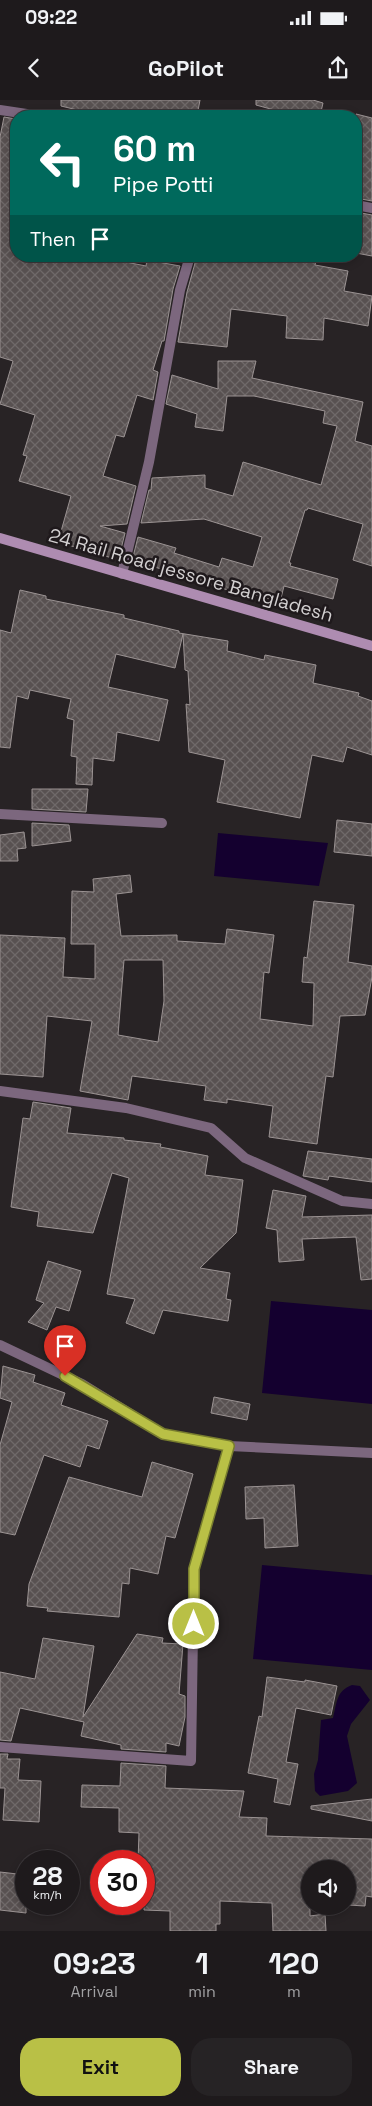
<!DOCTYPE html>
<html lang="en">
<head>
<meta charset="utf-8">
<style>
  body { margin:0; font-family:"Space Grotesk",sans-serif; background:#262325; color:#f1f3f6; height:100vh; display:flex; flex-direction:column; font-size:19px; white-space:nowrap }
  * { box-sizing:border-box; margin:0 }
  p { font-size:16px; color:#a1a1a3 }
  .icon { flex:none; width:28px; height:28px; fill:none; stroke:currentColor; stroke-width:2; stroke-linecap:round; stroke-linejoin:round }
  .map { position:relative; height:1831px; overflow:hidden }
  .panel { display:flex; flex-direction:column; background:#1e1a1c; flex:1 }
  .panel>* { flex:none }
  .banner { position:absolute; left:10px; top:10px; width:352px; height:152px; border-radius:20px; box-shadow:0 2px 8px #0003,0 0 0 1px #3c383b; background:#00695c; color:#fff; overflow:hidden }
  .buttons { position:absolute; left:301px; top:1760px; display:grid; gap:10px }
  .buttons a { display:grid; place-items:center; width:55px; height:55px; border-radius:50%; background:#1e1a1c; box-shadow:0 2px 8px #0003,0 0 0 1px #3c383b; font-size:25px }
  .speed { position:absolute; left:15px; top:1750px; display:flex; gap:10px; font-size:25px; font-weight:700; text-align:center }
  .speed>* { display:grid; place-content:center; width:65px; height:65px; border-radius:50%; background:#1e1a1c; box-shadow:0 2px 8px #0003,0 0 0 1px #3c383b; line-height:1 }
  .speed small { font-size:12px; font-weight:400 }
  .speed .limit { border:8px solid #d22; background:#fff; color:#111 }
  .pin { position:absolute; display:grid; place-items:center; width:42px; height:42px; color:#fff; margin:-51px -21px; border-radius:50% 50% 50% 0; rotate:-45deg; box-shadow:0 0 5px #0007 }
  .pin .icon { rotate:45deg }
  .me { position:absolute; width:55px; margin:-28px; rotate:0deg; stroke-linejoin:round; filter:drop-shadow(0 0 4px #0008) }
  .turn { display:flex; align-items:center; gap:18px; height:105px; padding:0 20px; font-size:22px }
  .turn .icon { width:65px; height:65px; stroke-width:2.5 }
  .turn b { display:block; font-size:35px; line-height:42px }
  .then { display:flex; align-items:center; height:48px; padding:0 20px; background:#0003; gap:10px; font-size:19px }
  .eta { display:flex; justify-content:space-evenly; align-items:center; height:85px; text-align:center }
  .eta b { font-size:30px; font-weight:600; line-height:35px }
  .button { display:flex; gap:10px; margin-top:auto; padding:10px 20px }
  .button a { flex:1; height:58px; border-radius:20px; background:#b9c046; color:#111; font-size:20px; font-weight:600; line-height:58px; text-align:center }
  .button a+a { background:#262325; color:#f1f3f6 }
  .status { display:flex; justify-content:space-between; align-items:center; height:35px; padding:0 25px; background:#1e1a1c; direction:ltr }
  .status svg { height:14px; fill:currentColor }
  header { display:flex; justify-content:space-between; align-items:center; height:65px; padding:0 20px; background:#1e1a1c; font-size:22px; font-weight:600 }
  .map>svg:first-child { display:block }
</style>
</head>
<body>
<div class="status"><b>09:22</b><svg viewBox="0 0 49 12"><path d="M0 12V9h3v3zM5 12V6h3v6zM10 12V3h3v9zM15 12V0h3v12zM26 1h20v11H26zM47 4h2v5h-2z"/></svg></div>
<header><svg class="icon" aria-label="back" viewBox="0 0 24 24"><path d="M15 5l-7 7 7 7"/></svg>GoPilot<svg class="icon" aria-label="share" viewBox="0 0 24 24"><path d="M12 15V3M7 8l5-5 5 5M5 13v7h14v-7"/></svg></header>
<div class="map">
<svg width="372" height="1831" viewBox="0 0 372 1831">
  <defs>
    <pattern id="building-cross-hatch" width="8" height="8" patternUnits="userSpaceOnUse" patternTransform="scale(1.25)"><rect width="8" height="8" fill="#585151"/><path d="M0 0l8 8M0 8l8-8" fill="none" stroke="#6f6969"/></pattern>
  </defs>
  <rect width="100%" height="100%" fill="#282325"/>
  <path fill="#14002f" d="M 218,733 L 328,743 L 319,786 L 214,776 Z
    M 271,1201 L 372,1210 L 372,1304 L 262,1293 Z
    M 262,1465 L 372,1475 L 372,1570 L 253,1559 Z
    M 352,1585 L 360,1586 L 370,1600 L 351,1624 L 347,1636 L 357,1683 L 348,1691 L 320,1696 L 315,1691 L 314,1674 L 318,1660 L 321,1620 L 333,1618 C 337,1603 336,1591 352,1585 Z"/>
  <path fill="url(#building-cross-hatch)" stroke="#9b9393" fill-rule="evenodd" d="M 61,0 L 200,0 L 197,16 L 102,16 L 61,6 Z
    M 256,0 L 313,0 L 323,3 L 320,16 L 296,16 L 256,5 Z
    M 356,14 L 372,18 L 372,101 L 356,98 Z
    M 4,17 L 16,19 L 16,156 L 95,156 L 146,166 L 147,160 L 180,166 L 173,189 L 164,241 L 162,241 L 153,270 L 158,272 L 153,300 L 137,295 L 124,337 L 116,335 L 103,376 L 136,386 L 127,424 L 100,426 L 125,433 L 119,457 L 113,456 L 112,458 L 58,442 L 71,396 L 19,381 L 27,356 L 23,355 L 35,315 L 0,304 L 13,261 L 0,257 L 0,37 Z
    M 356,112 L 372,115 L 372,156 L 356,153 Z
    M 197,156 L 317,156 L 315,165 L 348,171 L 344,191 L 372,196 L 368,226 L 324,218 L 323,240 L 286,238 L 287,216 L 231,209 L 227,247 L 178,242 L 187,192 Z
    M 218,261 L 256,261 L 252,278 L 363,302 L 355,341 L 372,346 L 372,466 L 353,460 L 363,424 L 308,408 L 307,410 L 305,410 L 289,463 L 291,463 L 290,466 L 338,479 L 333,499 L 284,486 L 280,502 L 235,489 L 234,492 L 169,471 L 132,461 L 138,437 L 176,448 L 174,453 L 219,467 L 222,458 L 253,467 L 262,437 L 204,419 L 141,423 L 149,390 L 151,390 L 152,378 L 205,375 L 205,388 L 233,396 L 243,362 L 321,385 L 337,326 L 323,323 L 325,311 L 254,296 L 227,296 L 223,331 L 195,327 L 197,314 L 166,304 L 172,275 L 218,289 Z
    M 20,490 L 46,496 L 46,499 L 124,515 L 124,518 L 179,531 L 179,533 L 228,541 L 227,551 L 264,560 L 265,555 L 316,565 L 313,583 L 359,593 L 358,596 L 372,601 L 372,655 L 347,647 L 343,662 L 312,655 L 300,718 L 217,702 L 225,660 L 189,652 L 186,604 L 190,605 L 188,571 L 185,570 L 183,534 L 175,568 L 116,554 L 108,587 L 168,600 L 159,641 L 117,632 L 114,661 L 93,658 L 92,685 L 76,684 L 77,657 L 71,656 L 74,620 L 67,618 L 71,599 L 30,590 L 28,599 L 17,596 L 10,648 L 0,647 L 0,530 L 11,533 Z
    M 32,689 L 88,689 L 86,712 L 32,709 Z
    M 337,720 L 372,724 L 372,756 L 334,752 Z
    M 32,723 L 69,725 L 71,741 L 32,746 Z
    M 24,732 L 26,748 L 17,749 L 18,761 L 0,761 L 0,735 Z
    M 130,775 L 132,792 L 116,794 L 121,836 L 177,835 L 177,841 L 225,844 L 227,829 L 274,835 L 269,873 L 264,872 L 260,919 L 313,926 L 314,883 L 302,882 L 304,857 L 307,858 L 314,801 L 354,805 L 348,862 L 372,866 L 372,877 L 365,915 L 340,916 L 333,977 L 326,976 L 317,1044 L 269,1037 L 273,1006 L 227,999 L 227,1003 L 204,1000 L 206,986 L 132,976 L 128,1000 L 80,991 L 92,921 L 47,916 L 43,977 L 0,974 L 0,835 L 65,838 L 63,877 L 95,879 L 95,844 L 71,844 L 72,791 L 94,792 L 93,779 ZM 124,860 L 163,860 L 164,901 L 158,942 L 118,935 Z
    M 33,1002 L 71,1008 L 67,1033 L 124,1038 L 124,1040 L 161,1044 L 160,1047 L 208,1056 L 205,1075 L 243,1080 L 236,1133 L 200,1168 L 230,1173 L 226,1199 L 231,1200 L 228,1221 L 163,1210 L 154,1234 L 126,1223 L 135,1199 L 107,1194 L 129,1078 L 112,1073 L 93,1133 L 37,1126 L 39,1112 L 11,1107 L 23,1018 L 30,1019 Z
    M 308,1051 L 372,1059 L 372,1082 L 329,1076 L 328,1080 L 303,1076 Z
    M 273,1090 L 306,1096 L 302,1117 L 372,1115 L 372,1179 L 361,1180 L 356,1137 L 302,1139 L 304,1160 L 279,1162 L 277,1130 L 266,1128 Z
    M 48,1161 L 81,1171 L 69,1211 L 56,1207 L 47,1230 L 28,1222 L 44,1203 L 36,1200 Z
    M 3,1266 L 35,1275 L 33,1282 L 65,1293 L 61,1305 L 108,1321 L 99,1349 L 87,1345 L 80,1367 L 44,1355 L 15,1435 L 0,1432 L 0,1345 L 12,1302 L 0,1298 Z
    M 214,1297 L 250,1304 L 247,1320 L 211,1313 Z
    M 152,1362 L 193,1374 L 175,1438 L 166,1436 L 158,1474 L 130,1468 L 129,1484 L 122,1483 L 119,1517 L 47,1511 L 48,1508 L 27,1506 L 29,1484 L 69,1377 L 142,1397 Z
    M 294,1385 L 298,1446 L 265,1448 L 264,1418 L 246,1419 L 245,1387 Z
    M 137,1534 L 163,1538 L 162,1543 L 183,1544 L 179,1594 L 185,1596 L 185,1617 L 179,1646 L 166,1643 L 166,1652 L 121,1649 L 121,1645 L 81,1636 L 84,1622 L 20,1608 L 11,1641 L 0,1640 L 0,1572 L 35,1579 L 43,1538 L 94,1546 L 83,1617 Z
    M 267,1577 L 305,1582 L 305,1580 L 337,1586 L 331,1615 L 296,1608 L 286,1662 L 298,1664 L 290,1705 L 274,1702 L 278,1679 L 248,1673 L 259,1616 L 262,1617 Z
    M 0,1654 L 8,1654 L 7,1659 L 20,1659 L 18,1680 L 41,1681 L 39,1722 L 3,1720 L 5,1688 L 0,1688 Z
    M 121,1663 L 166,1666 L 165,1688 L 244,1691 L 239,1717 L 267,1718 L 266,1736 L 372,1739 L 372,1797 L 366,1796 L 365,1806 L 348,1805 L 348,1769 L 310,1769 L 310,1816 L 325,1814 L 326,1831 L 273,1831 L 272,1803 L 220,1801 L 220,1824 L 216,1824 L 216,1831 L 170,1831 L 170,1811 L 144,1810 L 144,1761 L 138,1761 L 139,1733 L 119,1732 L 119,1708 L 81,1707 L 82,1685 L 120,1686 Z
    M 372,1699 L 372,1721 L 311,1709 L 311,1706 Z
    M 0,1772 L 26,1775 L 26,1813 L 0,1810 Z"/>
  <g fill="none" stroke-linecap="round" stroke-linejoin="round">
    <path stroke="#7c677e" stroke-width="10" d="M 0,10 L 40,16
      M 356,105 L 372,108
      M 122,474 L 149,362 L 180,190 L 190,156
      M 0,714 L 162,723
      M 0,991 L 126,1008 L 211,1028 L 245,1058 L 342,1101 L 372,1104
      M 0,1245 L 82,1284 L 163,1334 L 229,1346 L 372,1353
      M 0,1647 L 191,1661 L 194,1469 L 229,1346"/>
    <path stroke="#ae8cb1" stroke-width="10" d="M 0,438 L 372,546"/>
  </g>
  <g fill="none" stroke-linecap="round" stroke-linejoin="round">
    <defs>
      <path id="route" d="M 65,1276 L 163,1334 L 229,1346 L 194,1469 L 194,1524"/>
    </defs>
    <use href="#route" stroke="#787d2e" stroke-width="12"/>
    <use href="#route" stroke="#b9c046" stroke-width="9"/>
  </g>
  <g text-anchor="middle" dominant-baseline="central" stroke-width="5" stroke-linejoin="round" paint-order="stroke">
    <g font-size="19" fill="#d3d0d1" stroke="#1f191c">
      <text transform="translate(191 475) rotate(16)">24 Rail Road jessore Bangladesh</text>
    </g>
  </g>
</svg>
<div class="buttons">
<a><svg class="icon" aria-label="sound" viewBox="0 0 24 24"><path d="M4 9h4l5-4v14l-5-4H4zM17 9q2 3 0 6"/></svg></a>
</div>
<div class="speed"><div>28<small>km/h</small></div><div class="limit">30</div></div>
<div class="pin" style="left:65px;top:1276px;background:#d93025"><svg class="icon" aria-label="arrive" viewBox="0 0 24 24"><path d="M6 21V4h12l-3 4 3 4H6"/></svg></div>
<svg class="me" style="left:194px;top:1524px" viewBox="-20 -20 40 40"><circle r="17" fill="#b9c046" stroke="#fff" stroke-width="3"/><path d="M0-11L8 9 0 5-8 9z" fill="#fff"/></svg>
<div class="banner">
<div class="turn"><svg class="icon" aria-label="left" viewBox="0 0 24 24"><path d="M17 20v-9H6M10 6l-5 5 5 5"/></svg><div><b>60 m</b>Pipe Potti</div></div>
<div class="then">Then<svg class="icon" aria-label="arrive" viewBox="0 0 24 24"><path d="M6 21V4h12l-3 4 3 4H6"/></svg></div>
</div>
</div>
<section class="panel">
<div class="eta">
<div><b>09:23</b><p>Arrival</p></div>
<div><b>1</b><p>min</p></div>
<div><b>120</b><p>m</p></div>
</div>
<div class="button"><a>Exit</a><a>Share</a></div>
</section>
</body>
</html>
